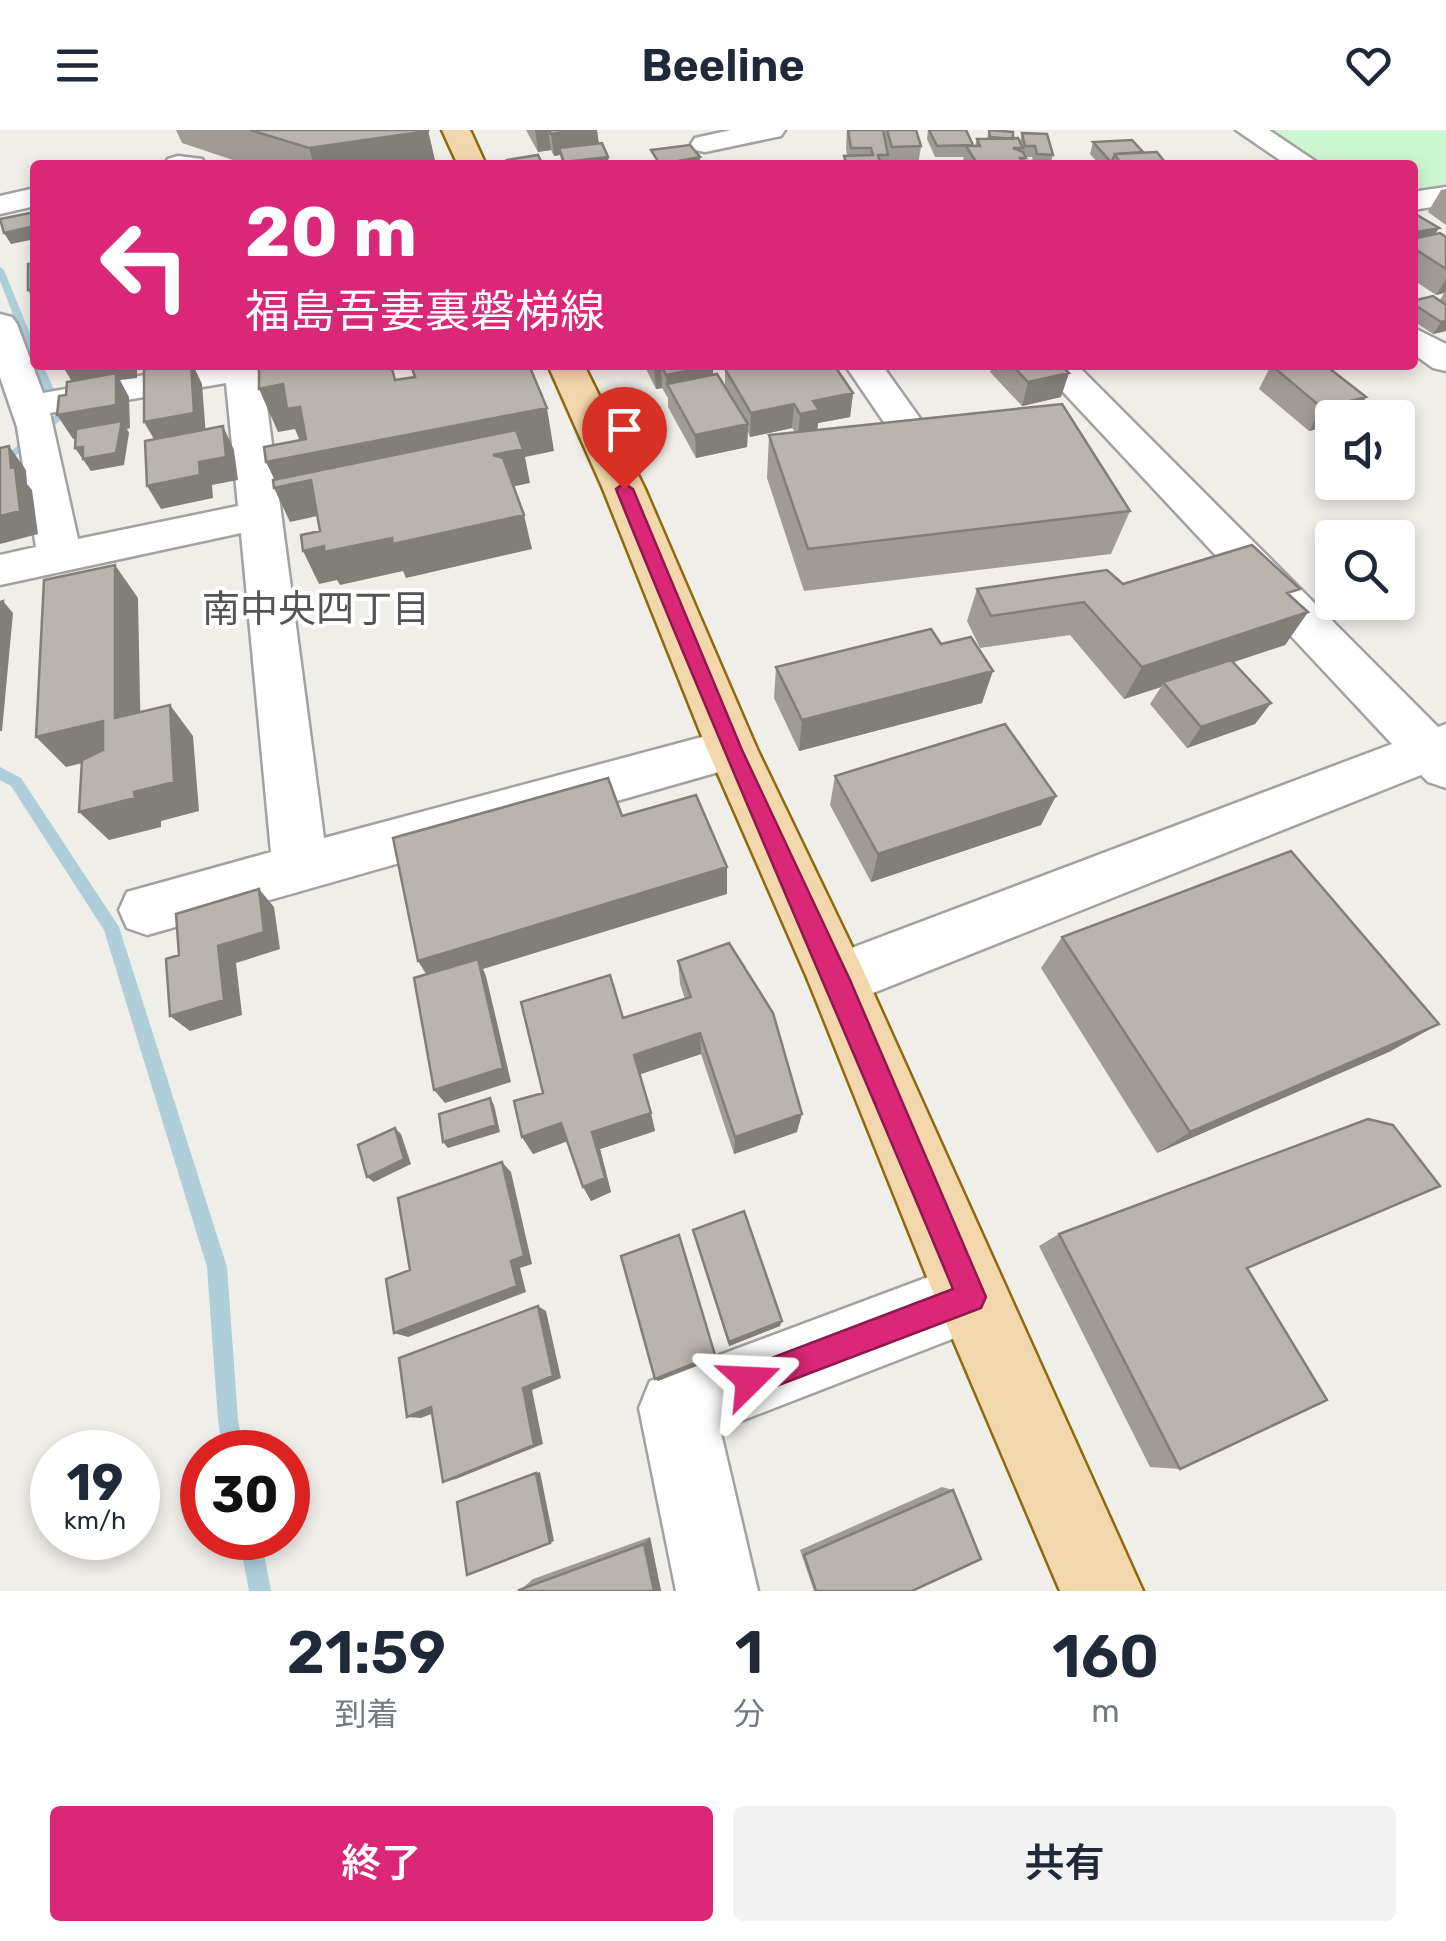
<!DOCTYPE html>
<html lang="ja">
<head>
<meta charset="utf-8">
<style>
  body { margin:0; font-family:Rubik,"Noto Sans JP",sans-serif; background:#f2f2f3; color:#1f2937; height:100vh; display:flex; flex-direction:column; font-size:38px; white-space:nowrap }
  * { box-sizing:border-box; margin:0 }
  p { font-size:32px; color:#747a83 }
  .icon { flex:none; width:55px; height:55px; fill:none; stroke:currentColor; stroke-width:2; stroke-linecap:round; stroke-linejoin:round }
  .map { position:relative; height:1461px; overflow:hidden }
  .details { display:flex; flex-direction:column; background:#fff; flex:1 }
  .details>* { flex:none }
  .top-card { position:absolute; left:30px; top:30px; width:1388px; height:210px; border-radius:10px; box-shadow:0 5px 15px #0003; background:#db2777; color:#fff; overflow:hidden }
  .buttons { position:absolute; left:1315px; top:270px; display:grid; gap:20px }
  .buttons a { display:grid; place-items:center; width:100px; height:100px; border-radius:10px; background:#fff; box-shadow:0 5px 15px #0003; font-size:50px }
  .speed { position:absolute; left:30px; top:1300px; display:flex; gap:20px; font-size:50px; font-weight:700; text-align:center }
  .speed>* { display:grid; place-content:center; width:130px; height:130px; border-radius:50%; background:#fff; box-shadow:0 5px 15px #0003; line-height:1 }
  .speed small { font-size:25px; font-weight:400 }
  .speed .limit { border:15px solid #d22; background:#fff; color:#111 }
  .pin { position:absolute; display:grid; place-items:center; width:85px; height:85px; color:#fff; margin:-102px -42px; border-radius:50% 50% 50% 0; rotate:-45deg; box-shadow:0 0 10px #0007 }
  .pin .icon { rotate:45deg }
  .me { position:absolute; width:110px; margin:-55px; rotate:69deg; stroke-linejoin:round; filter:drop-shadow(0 0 8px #0008) }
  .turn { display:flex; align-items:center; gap:35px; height:210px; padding:0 50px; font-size:45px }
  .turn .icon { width:130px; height:130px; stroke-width:2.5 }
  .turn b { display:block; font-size:70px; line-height:85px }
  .eta { display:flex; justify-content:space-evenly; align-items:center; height:170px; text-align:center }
  .eta b { font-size:60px; font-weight:600; line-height:70px }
  .primary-button { display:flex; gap:20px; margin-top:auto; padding:20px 50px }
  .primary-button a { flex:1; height:115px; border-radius:10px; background:#db2777; color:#fff; font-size:40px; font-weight:600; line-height:115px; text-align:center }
  .primary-button a+a { background:#f2f2f3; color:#1f2937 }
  header { display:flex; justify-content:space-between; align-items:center; height:130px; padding:0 50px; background:#fff; font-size:45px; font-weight:600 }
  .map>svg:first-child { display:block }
</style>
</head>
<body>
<header><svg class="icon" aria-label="menu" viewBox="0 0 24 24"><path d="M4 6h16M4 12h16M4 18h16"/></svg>Beeline<svg class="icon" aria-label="heart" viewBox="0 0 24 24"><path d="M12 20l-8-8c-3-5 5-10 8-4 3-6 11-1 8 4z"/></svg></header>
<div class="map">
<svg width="1446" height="1461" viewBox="0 0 1446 1461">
  <rect width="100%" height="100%" fill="#f0eee9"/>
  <path fill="#ccf5d1" d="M 1266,0 L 1446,0 L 1446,58 L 1413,63 L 1412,35 L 1323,35 Z"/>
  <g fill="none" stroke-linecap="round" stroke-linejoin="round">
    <path fill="#aeced9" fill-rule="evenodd" d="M 0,137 L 4,140 L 35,216 L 35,231 L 30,228 L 0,151 Z
      M 35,233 L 35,235 L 43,235 L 66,286 L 0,338 L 0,330 L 55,285 L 33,235 Z
      M 0,637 L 21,648 L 119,797 L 227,1137 L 238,1290 L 244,1322 L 223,1322 L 218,1290 L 207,1137 L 104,800 L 11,656 L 0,650 Z
      M 239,1408 L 261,1408 L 271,1461 L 249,1461 Z"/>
    <defs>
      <path id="minor" d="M 731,0 L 785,0 L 781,6 L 705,22 L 695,20 L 691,14 L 695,8 Z
        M 1236,0 L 1269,0 L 1321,35 L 1287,35 Z
        M 178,26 L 202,29 L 206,35 L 164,35 L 168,29 Z
        M 1446,57 L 1446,75 L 1412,80 L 1412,62 Z
        M 35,58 L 35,76 L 0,84 L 0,66 Z
        M 0,184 L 12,187 L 17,194 L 43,263 L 201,235 L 283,235 L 278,243 L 263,246 L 324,708 L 732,599 L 750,605 L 757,619 L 750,633 L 147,805 L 127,798 L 119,780 L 127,762 L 271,722 L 241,403 L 0,455 L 0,425 L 36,417 L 17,297 L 0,247 ZM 226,253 L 238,376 L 78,409 L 50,283 Z
        M 1412,197 L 1446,214 L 1446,241 L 1433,238 L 1412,223 Z
        M 845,235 L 882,235 L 931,304 L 962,300 L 976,304 L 982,312 L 976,320 C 954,326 929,331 907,326 Z
        M 1038,235 L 1077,235 L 1438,597 L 1446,594 L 1446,658 L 1428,652 L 1421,645 L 838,877 L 817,869 L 808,850 L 817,831 L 1392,614 Z
        M 971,1131 L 996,1142 L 1007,1167 L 996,1192 L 720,1299 L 758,1461 L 676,1461 L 639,1278 L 650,1251 Z"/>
      <path id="major" d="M 442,0 L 470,0 L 486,35 L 458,35 Z
        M 548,235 L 584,235 L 645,359 L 757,619 L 859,831 L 1143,1461 L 1060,1461 L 935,1167 L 808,850 L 707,619 L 603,359 Z"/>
    </defs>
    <use href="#minor" stroke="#a2a2a2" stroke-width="5"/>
    <use href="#major" stroke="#8e6910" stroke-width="5"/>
    <use href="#minor" fill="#fff" fill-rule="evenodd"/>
    <use href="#major" fill="#f3d7ac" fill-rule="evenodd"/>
  </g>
  <path fill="#a09b96" d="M 176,0 L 428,0 L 436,35 L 248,35 L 182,13 Z
    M 526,0 L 597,0 L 599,13 L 608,27 L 609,35 L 562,35 L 560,25 L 554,26 L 551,20 L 538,22 Z
    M 847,0 L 916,0 L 921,16 L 918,35 L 843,35 L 844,26 L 847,26 L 846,18 Z
    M 928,0 L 966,0 L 973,16 L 975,16 L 977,9 L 987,9 L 989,0 L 1013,8 L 1020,12 L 1022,3 L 1053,25 L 1051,31 L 1053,35 L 1028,35 L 1029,31 L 1033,31 L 1032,27 L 1026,27 L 1025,35 L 962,35 L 964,27 L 935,27 L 927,9 Z
    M 1093,12 L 1143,22 L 1167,35 L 1100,35 L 1090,24 Z
    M 1446,59 L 1446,95 L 1428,82 L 1441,60 Z
    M 1412,82 L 1434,105 L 1446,107 L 1446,201 L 1433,204 L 1412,190 L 1412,171 L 1440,170 L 1444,163 L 1436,165 L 1412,149 Z
    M 644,235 L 712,235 L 713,245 L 725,257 L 725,239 L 853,263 L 850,287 L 818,293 L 817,300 L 1130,381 L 1111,424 L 804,461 L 767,348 L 769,305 L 795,302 L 792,298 L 750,307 L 748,302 L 747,317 L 696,328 L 668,277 L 668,268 L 662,258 L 656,259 Z
    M 992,235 L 1061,235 L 1061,267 L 1022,276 L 990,242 Z
    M 1271,235 L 1366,267 L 1353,288 L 1332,288 L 1332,295 L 1309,301 L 1259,259 Z
    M 1332,302 L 1332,339 L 1323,317 Z
    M 1398,316 L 1412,345 L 1395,369 L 1344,366 L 1338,352 L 1398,352 Z
    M 1123,454 L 1293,469 L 1308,482 L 1285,515 L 1233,532 L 1271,573 L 1255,594 L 1187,618 L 1150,574 L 1161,557 L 1124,569 L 1070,505 L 980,518 L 967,491 L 977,459 Z
    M 941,514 L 982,573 L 799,621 L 774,568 L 776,537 Z
    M 835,646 L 1041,695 L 871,752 L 830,675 Z
    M 1062,807 L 1391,921 L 1157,1023 L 1041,838 Z
    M 678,831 L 797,1002 L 734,1024 L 701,924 L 640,944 L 655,1001 L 600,1019 L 611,1062 L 591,1071 L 568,1011 L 533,1024 L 522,1007 L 543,963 L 623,888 L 685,869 L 680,854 Z
    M 693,1100 L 780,1196 L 729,1216 Z
    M 1059,1104 L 1247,1138 L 1180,1339 L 1150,1337 L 1039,1116 Z
    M 942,1357 L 953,1360 L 912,1461 L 814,1461 L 800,1420 Z
    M 650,1407 L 661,1461 L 519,1461 L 533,1449 Z"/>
  <path fill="#827e7a" d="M 535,0 L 548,0 L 551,20 L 538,22 Z
    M 578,0 L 597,0 L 599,19 L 559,18 L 560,25 L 554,26 L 551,4 Z
    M 428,1 L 436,35 L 314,35 L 309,18 Z
    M 608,27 L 609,35 L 564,35 L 564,32 Z
    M 700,27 L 700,35 L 673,35 L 672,31 Z
    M 35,96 L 35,109 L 11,114 L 4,103 Z
    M 1439,98 L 1425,120 L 1412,117 L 1412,103 Z
    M 1446,149 L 1446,160 L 1444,163 L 1436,165 Z
    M 35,159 L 35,172 L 28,160 Z
    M 1446,191 L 1446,201 L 1433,204 L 1441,192 Z
    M 62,235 L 137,235 L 137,248 L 120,250 L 129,267 L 130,298 L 127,299 L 129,303 L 124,335 L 91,341 L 75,318 L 83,317 L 120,300 L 73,309 L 57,285 L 74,255 Z
    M 191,235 L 193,235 L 202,254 L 206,307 L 158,316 L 144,292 Z
    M 258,235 L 262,235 L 283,254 L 300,277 L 318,320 L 305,323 L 295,299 L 278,302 L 259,259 L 267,257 Z
    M 661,235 L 662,258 L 656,259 L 654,236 Z
    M 713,236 L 713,259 L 667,254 L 667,268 L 666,245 Z
    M 1069,243 L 1061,267 L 1022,276 L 1028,252 Z
    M 853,263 L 850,287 L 818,293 L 817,304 L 798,307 L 800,284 L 813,271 Z
    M 1366,267 L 1353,288 L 1332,288 L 1332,295 L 1309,301 L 1322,278 Z
    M 794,274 L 792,298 L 750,307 L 751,283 Z
    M 547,278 L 554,321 L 525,327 L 530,353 L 501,359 L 326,384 L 290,392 L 274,358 L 278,357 L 266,332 Z
    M 748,294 L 747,317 L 696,328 L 695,305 Z
    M 223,296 L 234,320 L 238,350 L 212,355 L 213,368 L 161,379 L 147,356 L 199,332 Z
    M 9,316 L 26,340 L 27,354 L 32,360 L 38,404 L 0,414 L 0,386 L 11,338 Z
    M 524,385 L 532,419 L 406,448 L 403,441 L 340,455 L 337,450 L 319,454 L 303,421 L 324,416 L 392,408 Z
    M 115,435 L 138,468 L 141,619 L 115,588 Z
    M 3,471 L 13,483 L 2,601 L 0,601 L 0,500 Z
    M 1308,482 L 1285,515 L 1165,555 L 1163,552 L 1161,557 L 1124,569 L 1142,537 Z
    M 993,541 L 982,573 L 799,621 L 802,590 Z
    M 1271,573 L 1255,594 L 1187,618 L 1201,597 Z
    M 170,575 L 193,606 L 199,681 L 161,691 L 161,697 L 109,710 L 79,682 L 134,662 Z
    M 103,591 L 130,621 L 66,637 L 36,607 Z
    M 1056,666 L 1041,695 L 871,752 L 878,724 Z
    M 727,737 L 727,764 L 483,839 L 486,846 L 511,952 L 445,973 L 434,960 L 433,855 L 418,831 Z
    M 259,759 L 274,777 L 280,819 L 236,833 L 242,885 L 190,901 L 170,886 Z
    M 1439,894 L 1391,921 L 1157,1023 L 1190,1002 Z
    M 700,903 L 701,924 L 638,945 L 634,925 Z
    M 490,968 L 494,975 L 500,1002 L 448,1018 L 443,1012 Z
    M 651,983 L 655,1001 L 600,1019 L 611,1062 L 591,1071 L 583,1057 L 592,1002 Z
    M 802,984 L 797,1002 L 734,1024 L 735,1007 Z
    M 561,993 L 570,1010 L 533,1024 L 522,1007 Z
    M 395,998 L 401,1004 L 411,1034 L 374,1052 L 367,1047 Z
    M 502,1032 L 511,1042 L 532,1134 L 520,1138 L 526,1162 L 408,1207 L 394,1203 L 511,1131 Z
    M 538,1176 L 546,1181 L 561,1248 L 532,1260 L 543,1314 L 456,1349 L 443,1352 L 523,1258 Z
    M 782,1191 L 780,1196 L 729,1216 L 729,1212 Z
    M 715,1225 L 715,1229 L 658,1251 L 655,1249 Z
    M 431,1277 L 444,1279 L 421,1288 L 407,1287 Z
    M 540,1342 L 554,1411 L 550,1413 L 536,1343 Z
    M 650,1407 L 661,1461 L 654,1461 L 644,1414 Z"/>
  <path fill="#bab4af" stroke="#827e7a" stroke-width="2.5" d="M 250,0 L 428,0 L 428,1 L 309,18 Z
    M 549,0 L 578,0 L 551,4 Z
    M 848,0 L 883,0 L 888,25 L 878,25 L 880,32 L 888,32 L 889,35 L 847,35 L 844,26 L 873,25 L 871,18 L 851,18 Z
    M 887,0 L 916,0 L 921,16 L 892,17 Z
    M 929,0 L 966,0 L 973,15 L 937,16 Z
    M 989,0 L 1013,2 L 1013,9 L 990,7 Z
    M 1022,3 L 1047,4 L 1053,25 L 1037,24 L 1035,16 L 1025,16 Z
    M 1018,8 L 1023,18 L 1013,18 L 1023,22 L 1026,28 L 1020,28 L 1024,35 L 978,35 L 966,16 L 980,16 L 977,9 Z
    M 1132,10 L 1143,22 L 1115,24 L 1112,31 L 1110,31 L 1093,12 Z
    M 602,13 L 608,27 L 564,32 L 559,18 Z
    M 690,15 L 700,27 L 673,32 L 659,33 L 651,20 Z
    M 1157,22 L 1167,35 L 1121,35 L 1115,24 Z
    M 538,25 L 543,35 L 509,35 L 507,30 Z
    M 1029,31 L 1051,31 L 1053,35 L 1031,35 Z
    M 685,32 L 686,35 L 638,35 L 638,34 Z
    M 35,82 L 35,96 L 4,103 L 0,89 Z
    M 1412,82 L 1439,98 L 1412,103 Z
    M 1440,103 L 1446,107 L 1446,139 L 1412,117 L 1412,109 Z
    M 35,133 L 35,159 L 28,160 L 28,134 Z
    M 1433,166 L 1446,175 L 1446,191 L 1441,192 L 1412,173 L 1412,171 Z
    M 34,167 L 35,196 L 33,196 Z
    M 164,235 L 191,235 L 194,283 L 144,292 L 144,238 Z
    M 259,235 L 391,235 L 395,250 L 415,247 L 411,235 L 529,235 L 547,278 L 266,332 L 264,317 L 306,309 L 300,277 L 287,279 L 283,254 L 259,259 Z
    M 661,235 L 712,235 L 713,236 L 666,245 Z
    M 748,235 L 834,235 L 853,263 L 813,271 L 819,280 L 800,284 L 794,274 L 751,283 L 725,239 Z
    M 1012,235 L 1061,235 L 1069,243 L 1028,252 Z
    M 1271,235 L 1325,235 L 1366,267 L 1322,278 Z
    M 116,243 L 116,275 L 57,285 L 59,266 L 66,265 L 67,252 Z
    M 717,244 L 748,294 L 695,305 L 667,254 Z
    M 1062,274 L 1130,381 L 808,419 L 769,305 Z
    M 122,291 L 116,323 L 83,329 L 83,317 L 75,318 L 76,299 Z
    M 223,296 L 226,327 L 199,332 L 200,345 L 147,356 L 145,311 Z
    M 516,300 L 523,319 L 493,325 L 503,328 L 524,385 L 393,414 L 392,408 L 324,422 L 324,416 L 303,421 L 301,405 L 320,401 L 311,350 L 274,358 L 273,350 Z
    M 9,316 L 11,338 L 15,337 L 20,381 L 0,386 L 0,318 Z
    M 1398,316 L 1412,345 L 1398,345 Z
    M 1252,415 L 1300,459 L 1287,463 L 1308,482 L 1142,537 L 1084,472 L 991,486 L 977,459 L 1107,440 L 1123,454 Z
    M 115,435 L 115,588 L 170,575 L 174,652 L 134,662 L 135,668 L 79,682 L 82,630 L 103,620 L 103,591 L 36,607 L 44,450 Z
    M 3,471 L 0,500 L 0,472 Z
    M 931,499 L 941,514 L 971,507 L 993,541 L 802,590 L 776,537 Z
    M 1231,530 L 1271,573 L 1201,597 L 1163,552 Z
    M 1005,594 L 1056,666 L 878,724 L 835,646 Z
    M 608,648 L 622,686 L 696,665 L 727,737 L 418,831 L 393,708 Z
    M 1291,721 L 1439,894 L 1190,1002 L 1062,807 Z
    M 259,759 L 264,802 L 218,816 L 224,870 L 170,886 L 166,829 L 179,825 L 176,784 Z
    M 729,813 L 773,883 L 802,984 L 735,1007 L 700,903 L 634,925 L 651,983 L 592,1002 L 605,1048 L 583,1057 L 561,993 L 522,1007 L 514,971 L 543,963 L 521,872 L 610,845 L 623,888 L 691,867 L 678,831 Z
    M 478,829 L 503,938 L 434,960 L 414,848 Z
    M 490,968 L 496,995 L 443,1012 L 439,984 Z
    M 1368,989 L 1393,995 L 1440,1056 L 1247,1138 L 1327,1270 L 1180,1339 L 1059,1104 Z
    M 395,998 L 404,1029 L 367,1047 L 358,1015 Z
    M 502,1032 L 524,1126 L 511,1131 L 517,1156 L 394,1203 L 386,1149 L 410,1140 L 398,1068 Z
    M 744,1081 L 782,1191 L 729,1212 L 693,1100 Z
    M 679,1105 L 715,1225 L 655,1249 L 621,1126 Z
    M 538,1176 L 553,1246 L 523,1258 L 534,1315 L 443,1352 L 431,1277 L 407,1287 L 399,1228 Z
    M 536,1343 L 550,1413 L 467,1445 L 457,1372 Z
    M 953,1360 L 981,1429 L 912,1461 L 816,1461 L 804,1425 Z
    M 644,1414 L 654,1461 L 519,1461 L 519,1460 Z"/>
  <path fill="#db2777" stroke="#8e194d" stroke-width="2.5" d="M 624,353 L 633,359 L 742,620 L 850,850 L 986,1167 L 981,1178 L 750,1266 L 740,1261 L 735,1250 L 740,1240 L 953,1159 C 842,892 724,627 616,359 Z"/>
  <g text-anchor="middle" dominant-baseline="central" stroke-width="8" stroke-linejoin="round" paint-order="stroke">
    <g font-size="38" fill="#545454" stroke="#fff">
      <text x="316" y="479">南中央四丁目</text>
    </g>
  </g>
</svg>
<div class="buttons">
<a><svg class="icon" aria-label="sound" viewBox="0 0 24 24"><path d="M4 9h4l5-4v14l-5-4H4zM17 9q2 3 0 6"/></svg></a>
<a><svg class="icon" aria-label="search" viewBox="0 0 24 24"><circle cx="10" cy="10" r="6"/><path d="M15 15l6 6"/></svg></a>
</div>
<div class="speed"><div>19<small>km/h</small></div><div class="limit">30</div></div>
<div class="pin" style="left:624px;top:359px;background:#d93025"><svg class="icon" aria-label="arrive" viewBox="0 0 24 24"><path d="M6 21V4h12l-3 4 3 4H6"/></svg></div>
<svg class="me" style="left:750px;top:1250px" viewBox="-20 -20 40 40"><path d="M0-17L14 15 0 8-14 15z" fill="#db2777" stroke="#fff" stroke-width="4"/></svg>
<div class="top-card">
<div class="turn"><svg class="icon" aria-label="left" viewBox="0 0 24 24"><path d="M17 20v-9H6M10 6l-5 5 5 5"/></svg><div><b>20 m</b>福島吾妻裏磐梯線</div></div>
</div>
</div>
<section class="details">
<div class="eta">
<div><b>21:59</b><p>到着</p></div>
<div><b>1</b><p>分</p></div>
<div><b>160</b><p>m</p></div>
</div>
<div class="primary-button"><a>終了</a><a>共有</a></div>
</section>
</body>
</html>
